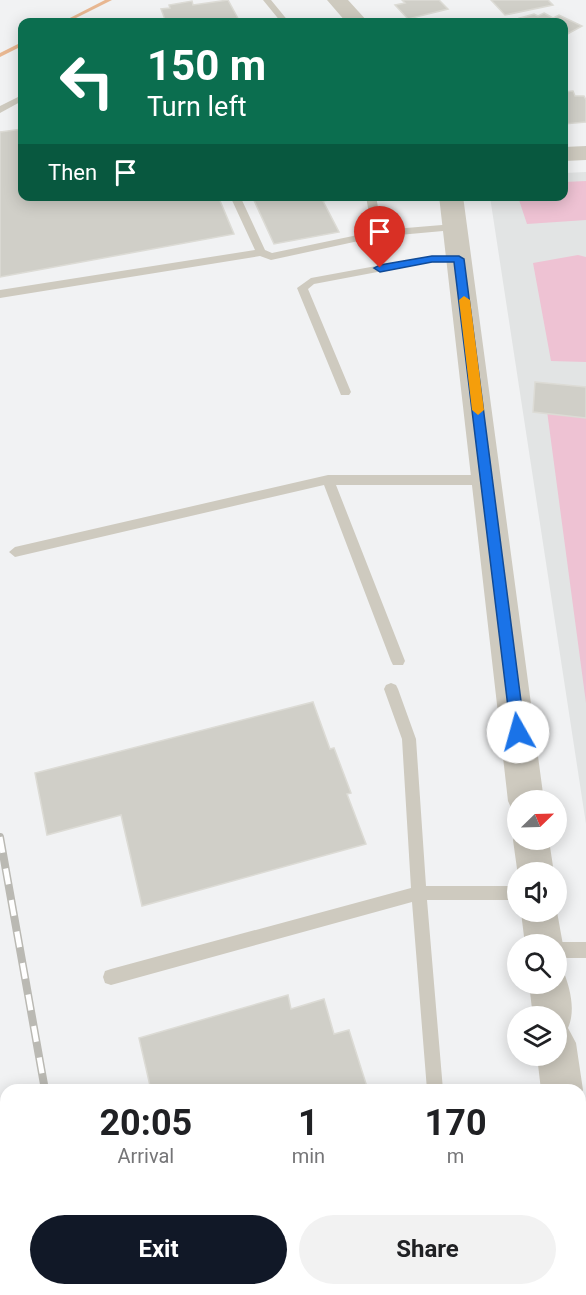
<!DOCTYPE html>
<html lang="en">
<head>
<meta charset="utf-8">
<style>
  body { margin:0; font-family:Roboto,sans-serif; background:#f2f2f2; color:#202124; height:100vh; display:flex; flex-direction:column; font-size:22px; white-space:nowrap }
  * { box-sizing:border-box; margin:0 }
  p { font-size:20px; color:#757577 }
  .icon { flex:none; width:33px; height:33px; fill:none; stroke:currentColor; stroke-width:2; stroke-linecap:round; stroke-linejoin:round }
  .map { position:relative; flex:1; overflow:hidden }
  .drawer { position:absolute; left:0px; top:1084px; width:586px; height:212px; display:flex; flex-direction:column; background:#fff; border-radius:18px 18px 0 0; box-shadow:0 3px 15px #0003 }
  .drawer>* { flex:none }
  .hud { position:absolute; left:18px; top:18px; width:550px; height:183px; border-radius:12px; box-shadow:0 3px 15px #0003; background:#0b6e4f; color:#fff; overflow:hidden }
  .needle { width:39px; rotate:67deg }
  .fabs { position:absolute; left:507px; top:790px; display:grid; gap:12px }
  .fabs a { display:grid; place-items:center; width:60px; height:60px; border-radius:50%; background:#fff; box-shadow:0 3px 15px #0003; font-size:30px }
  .pin { position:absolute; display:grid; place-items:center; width:51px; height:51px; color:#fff; margin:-62px -26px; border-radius:50% 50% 50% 0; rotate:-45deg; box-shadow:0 0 6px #0007 }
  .pin .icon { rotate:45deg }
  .me { position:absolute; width:66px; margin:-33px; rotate:353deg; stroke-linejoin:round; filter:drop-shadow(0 0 4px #0008) }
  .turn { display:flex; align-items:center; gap:21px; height:126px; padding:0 30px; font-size:27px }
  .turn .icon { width:78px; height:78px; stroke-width:2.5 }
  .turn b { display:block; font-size:42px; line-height:51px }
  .then { display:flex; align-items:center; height:57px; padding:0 30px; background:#0003; gap:12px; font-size:22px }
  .eta { display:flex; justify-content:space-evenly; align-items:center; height:102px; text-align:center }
  .eta b { font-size:36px; font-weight:700; line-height:42px }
  .action { display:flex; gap:12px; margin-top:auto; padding:12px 30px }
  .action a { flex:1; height:69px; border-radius:36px; background:#111827; color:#fff; font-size:24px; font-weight:700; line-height:69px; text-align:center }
  .action a+a { background:#f2f2f2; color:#202124 }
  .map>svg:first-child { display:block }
</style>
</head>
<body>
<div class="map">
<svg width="586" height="1295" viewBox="0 0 586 1295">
  <rect width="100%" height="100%" fill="#f1f2f3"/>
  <path fill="#e2e4e4" d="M 586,172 L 586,824 L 490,197 L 564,196 L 564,173 Z"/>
  <path fill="#eec2d3" d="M 586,181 L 586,220 L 527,224 L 518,197 L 564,196 L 564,182 Z
    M 578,255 L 586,257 L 586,362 L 551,361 L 533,263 Z
    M 547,411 L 586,417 L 586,703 Z"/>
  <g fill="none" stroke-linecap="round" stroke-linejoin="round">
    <path fill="#e8b791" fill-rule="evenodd" d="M 105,0 L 112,0 L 68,22 L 62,22 Z
      M 22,42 L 22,46 L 0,57 L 0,53 Z"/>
  </g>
  <path fill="#d0cfc8" stroke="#dcdbd5" stroke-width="1.5" d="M 228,0 L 240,22 L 245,22 L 166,22 L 161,9 L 170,8 L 169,5 L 192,1 L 193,5 Z
    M 402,0 L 439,0 L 448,9 L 408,19 L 395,5 L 405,3 Z
    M 491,0 L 548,0 L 553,5 L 505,15 Z
    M 544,13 L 553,18 L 559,15 L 582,26 L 564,36 L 564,22 L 525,22 L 527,21 L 520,18 L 534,14 L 538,16 Z
    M 573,91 L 575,96 L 584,96 L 586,100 L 586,122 L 564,124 L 564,92 Z
    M 22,129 L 22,196 L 218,196 L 234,234 L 0,277 L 0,132 Z
    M 252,196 L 334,196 L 335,199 L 323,201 L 339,232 L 274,244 Z
    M 535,382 L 586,387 L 586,418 L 533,412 Z
    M 313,702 L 330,749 L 334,748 L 351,793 L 347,794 L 366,844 L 142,906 L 121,815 L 47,835 L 35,773 Z
    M 288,995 L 291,1009 L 324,999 L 334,1034 L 349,1030 L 368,1090 L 151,1090 L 139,1038 Z
    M 137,1290 L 362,1290 L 364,1295 L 138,1295 Z"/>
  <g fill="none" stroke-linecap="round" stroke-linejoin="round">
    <path fill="#cecabf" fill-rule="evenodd" d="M 263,0 L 271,0 L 289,22 L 281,22 Z
      M 22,95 L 22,101 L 0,113 L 0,106 Z
      M 230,196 L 240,196 L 265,250 L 272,253 L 372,232 L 366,196 L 376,196 L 382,230 L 454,224 L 459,227 L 454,230 L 377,237 L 271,260 L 260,256 L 0,298 L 0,290 L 255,250 Z
      M 459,256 L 463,257 L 463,261 L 425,263 L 314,284 L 308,289 L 351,392 L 349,395 L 341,395 L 297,288 L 311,278 L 425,257 Z
      M 328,475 L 487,475 L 493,480 L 487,485 L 336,485 L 405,661 L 403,665 L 393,665 L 391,661 L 324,485 L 15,557 L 9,552 L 15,547 Z
      M 391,683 L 396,685 L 398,689 L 416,739 L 426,886 L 518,886 L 518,900 L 427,900 L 443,1090 L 427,1090 L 412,902 L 111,985 L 105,983 L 103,977 L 105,971 L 111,969 L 411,888 L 402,739 L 384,689 L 386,685 Z
      M 556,942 L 586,942 L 586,958 L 556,958 L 556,945 L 550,945 Z
      M 442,1290 L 460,1290 L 460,1295 L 442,1295 Z"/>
    <path fill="#cecabf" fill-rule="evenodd" d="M 327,0 L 348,0 L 368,22 L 346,22 Z
      M 586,146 L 586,160 L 564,161 L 564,147 Z
      M 439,196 L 463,196 L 544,801 L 518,801 L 518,814 L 513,812 L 508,801 Z
      M 518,829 L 518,840 L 549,840 L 554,873 L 518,873 L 518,876 L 513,840 Z
      M 556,906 L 563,945 L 556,959 L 556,945 L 525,945 L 521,912 L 556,912 Z
      M 556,968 L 563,970 C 570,988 576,1010 568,1028 L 576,1043 L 583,1090 L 580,1095 L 580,1090 L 541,1090 L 537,1056 L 556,1056 L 556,1017 L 533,1017 L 529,984 L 556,984 Z
      M 580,1216 L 586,1218 L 586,1295 L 568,1295 L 566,1290 L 580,1290 Z"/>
    <path stroke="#bab9b3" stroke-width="1.5" d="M 0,1146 L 6,1186
      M 21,1290 L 22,1295"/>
    <defs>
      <path id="rail" d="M 0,837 L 45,1090
        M 80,1290 L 81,1295"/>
    </defs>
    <use href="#rail" stroke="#bab9b3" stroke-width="8"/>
    <use href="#rail" stroke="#fff" stroke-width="5" stroke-dasharray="16" stroke-linecap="butt"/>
  </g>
  <path fill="#1a73e8" stroke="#114b97" stroke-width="1.5" d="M 432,256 L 459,256 L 464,259 L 525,732 L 523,736 L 518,738 L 513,736 L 511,732 L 454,262 L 432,262 L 380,272 L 374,268 L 380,265 Z"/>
  <path fill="#f59e0b" d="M 464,296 L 470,300 L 484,410 L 478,415 L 472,410 L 459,300 Z"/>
</svg>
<div class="fabs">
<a><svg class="needle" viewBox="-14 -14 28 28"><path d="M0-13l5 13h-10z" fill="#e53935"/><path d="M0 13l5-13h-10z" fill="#757577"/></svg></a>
<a><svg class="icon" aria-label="sound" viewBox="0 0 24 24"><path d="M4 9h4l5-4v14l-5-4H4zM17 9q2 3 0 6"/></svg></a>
<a><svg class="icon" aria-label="search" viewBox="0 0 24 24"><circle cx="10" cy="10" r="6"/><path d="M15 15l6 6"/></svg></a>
<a><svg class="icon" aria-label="layers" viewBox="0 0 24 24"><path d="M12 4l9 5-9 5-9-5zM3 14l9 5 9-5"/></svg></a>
</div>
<div class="pin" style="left:380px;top:268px;background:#d93025"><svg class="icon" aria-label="arrive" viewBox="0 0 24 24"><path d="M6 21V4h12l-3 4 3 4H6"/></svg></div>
<svg class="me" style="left:518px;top:732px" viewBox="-20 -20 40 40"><circle r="19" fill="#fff"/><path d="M0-13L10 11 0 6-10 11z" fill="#1a73e8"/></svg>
<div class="hud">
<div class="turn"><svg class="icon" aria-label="left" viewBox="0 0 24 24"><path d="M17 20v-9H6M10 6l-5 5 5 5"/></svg><div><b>150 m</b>Turn left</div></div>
<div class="then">Then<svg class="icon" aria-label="arrive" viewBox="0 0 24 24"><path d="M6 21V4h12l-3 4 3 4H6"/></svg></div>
</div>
<section class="drawer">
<div class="eta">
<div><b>20:05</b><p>Arrival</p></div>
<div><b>1</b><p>min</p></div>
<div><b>170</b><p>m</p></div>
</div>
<div class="action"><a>Exit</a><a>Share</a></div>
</section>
</div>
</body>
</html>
